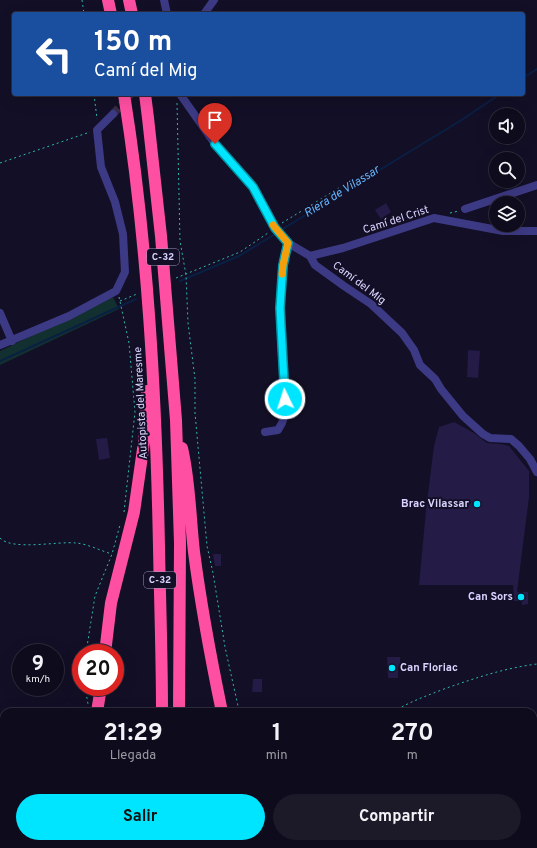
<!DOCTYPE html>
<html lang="es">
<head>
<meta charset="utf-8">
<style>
  body { margin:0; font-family:Overpass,sans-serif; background:#1c1929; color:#f1f3f6; height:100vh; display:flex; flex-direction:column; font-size:15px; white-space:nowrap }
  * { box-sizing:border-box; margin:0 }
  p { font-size:13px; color:#9b9ba3 }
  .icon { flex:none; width:22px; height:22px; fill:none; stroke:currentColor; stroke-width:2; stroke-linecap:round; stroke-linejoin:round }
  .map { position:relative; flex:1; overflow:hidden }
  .details { position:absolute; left:0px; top:708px; width:537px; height:140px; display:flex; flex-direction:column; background:#0e0b1c; border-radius:12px 12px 0 0; box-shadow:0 4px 16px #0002,0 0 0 1px #2e2b3b }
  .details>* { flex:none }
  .guide { position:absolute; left:12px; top:12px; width:513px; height:84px; border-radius:4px; box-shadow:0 4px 16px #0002,0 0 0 1px #2e2b3b; background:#1a4fa0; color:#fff; overflow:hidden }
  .controls { position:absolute; left:489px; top:108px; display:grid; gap:8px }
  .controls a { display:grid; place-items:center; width:36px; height:36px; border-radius:50%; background:#0e0b1c; box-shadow:0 4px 16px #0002,0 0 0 1px #2e2b3b; font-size:20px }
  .speed { position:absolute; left:12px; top:644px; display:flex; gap:8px; font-size:20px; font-weight:700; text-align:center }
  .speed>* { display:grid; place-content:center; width:52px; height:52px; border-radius:50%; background:#0e0b1c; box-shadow:0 4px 16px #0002,0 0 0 1px #2e2b3b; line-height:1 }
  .speed small { font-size:10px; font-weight:400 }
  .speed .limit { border:6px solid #d22; background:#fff; color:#111 }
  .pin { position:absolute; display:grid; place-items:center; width:34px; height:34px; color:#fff; margin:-41px -17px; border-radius:50% 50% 50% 0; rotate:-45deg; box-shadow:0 0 4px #0007 }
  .pin .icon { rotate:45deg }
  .me { position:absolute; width:44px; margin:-22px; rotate:356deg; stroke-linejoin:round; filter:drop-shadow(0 0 3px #0008) }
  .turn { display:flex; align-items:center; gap:14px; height:84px; padding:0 16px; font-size:18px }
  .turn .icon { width:52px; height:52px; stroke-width:2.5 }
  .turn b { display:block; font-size:28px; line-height:34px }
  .eta { display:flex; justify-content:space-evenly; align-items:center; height:68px; text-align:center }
  .eta b { font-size:24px; font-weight:700; line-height:28px }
  .cta { display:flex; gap:8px; margin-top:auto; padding:8px 16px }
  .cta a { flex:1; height:46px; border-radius:24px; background:#00e5ff; color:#111; font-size:16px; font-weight:700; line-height:46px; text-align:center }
  .cta a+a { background:#1c1929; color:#f1f3f6 }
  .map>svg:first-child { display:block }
</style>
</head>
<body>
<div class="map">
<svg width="537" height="848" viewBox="0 0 537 848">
  <rect width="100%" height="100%" fill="#130f26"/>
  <path fill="#12302f" d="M 113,297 L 119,309 L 0,365 L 0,351 Z"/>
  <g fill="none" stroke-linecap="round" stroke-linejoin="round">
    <path stroke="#0a1f44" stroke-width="2" d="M 523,78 L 537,69
      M 281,230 L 460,121 L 500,94
      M 180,281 L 239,256 L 277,233
      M 0,361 L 136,299"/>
  </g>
  <path fill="#241b47" d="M 386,203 L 391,212 L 381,219 L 375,210 Z
    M 468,350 L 480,351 L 478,378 L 467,377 Z
    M 454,422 L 474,433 L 487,443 L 501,444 L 509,446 L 529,471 L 529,497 L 517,592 L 528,592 L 528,604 L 522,605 L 522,601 L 514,601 L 513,585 L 419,585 L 426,510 L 434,446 L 439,427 Z
    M 107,438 L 110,458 L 99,460 L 96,439 Z
    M 213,554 L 221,554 L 221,566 L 215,566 Z
    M 387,657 L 400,657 L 400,667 L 398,667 L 398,678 L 388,678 Z
    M 253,679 L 262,679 L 262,692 L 252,692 Z"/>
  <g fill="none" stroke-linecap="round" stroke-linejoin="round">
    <path stroke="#312d47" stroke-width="8" stroke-dasharray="8 4" stroke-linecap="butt" d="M 113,114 L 131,94"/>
    <path stroke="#2fb8b0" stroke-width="1" stroke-dasharray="2 3" stroke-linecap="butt" d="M 82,0 L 84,14
      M 94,94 L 97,119
      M 177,103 L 180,241 L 186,275 L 188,323 L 195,379 L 195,413 L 207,546 L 213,573 L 225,647 L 238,706 L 241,712
      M 0,163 L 90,132
      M 450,213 L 459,211
      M 282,223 L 347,183
      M 176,278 L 240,252 L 268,233
      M 119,297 L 129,343 L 135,412 L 124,512
      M 120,301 L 137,294
      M 0,538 C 12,551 58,541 76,543 C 88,544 101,551 112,554
      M 86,653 L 95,596 L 112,554 L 120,525
      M 85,687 L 88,704
      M 393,712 C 409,702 426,696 444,689 C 475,678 505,668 537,664
      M 293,844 L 294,848
      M 14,848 L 14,844"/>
    <path stroke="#3d3a85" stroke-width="8" d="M 164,0 L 167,14
      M 204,14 L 214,0
      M 180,94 L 215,144 L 253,187 L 275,228 L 288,243 L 310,256 L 315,265 L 344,286 L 371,304 L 402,333 L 414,350 L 420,365 L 435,379 L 441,389 L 463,416 L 483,434 L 490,438 L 511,439 L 519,446 L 530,459 L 537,472
      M 465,209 L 537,185
      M 310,256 L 343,248 L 434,218 L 503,231 L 537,231
      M 0,313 L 12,341
      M 0,345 L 69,316 L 116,291 L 125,272 L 123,234 L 115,202 L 101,167 L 97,130 L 113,114
      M 265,432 L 278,430 L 282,423 L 286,412 C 282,355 275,299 288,243
      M 0,758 L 4,758"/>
    <path stroke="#ff4fa3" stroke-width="12" d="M 108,0 L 111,14
      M 129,0 L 132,14
      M 124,94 C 148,244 156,396 159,547 C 160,602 162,657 162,712
      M 145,94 L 148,118 L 161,236 L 176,420 L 180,543 L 179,712
      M 182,448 C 190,482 190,517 194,552 C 201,606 211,659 222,712
      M 105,653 L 111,603 L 134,512 L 144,442 L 147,391
      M 97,712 L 101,687
      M 136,844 L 137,848
      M 178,844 L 179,848
      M 265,844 L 267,848
      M 37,848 L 37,844
      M 49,848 L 50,844
      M 161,848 L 161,844"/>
  </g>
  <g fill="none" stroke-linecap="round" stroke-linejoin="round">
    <defs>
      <path id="route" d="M 215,144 L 253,187 L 275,228 L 288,243 L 283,265 L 280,308 L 285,399"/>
    </defs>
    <use href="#route" stroke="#0095a6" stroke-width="10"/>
    <use href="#route" stroke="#00e5ff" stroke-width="7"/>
    <path stroke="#f59e0b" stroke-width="7" d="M 273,225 L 288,243 L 283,265 L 282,274"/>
  </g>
  <g fill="#00e5ff" stroke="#130f26" stroke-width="1.5">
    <circle cx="477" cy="504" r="4"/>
    <circle cx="521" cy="597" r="4"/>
    <circle cx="392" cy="668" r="4"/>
  </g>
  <g text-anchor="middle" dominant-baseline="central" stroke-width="4" stroke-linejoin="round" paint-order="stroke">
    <g fill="#130f26" stroke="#9e99be" stroke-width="1">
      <rect x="147" y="249" width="32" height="16" rx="3"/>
      <rect x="144" y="572" width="32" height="16" rx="3"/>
    </g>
    <g font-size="10" font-weight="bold" fill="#d9d4ff">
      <text x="163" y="257">C-32</text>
      <text x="160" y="580">C-32</text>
    </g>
    <g font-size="11" fill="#d9d4ff" stroke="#130f26">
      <text transform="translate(396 220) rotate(-18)">Camí del Crist</text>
      <text transform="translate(359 283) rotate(37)">Camí del Mig</text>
      <text transform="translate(141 403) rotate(-93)">Autopista del Maresme</text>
    </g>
    <g font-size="11" font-weight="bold" fill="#d9d4ff" stroke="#130f26" text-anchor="end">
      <text x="469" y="504">Brac Vilassar</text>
      <text x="513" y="597">Can Sors</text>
      <text x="400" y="668" text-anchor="start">Can Floriac</text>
    </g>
    <g font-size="12" font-style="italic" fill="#62b6ff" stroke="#130f26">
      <text transform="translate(342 192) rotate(-32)">Riera de Vilassar</text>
    </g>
  </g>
</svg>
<div class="controls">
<a><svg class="icon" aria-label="sound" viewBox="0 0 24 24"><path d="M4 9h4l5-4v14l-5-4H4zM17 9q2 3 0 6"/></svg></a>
<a><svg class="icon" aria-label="search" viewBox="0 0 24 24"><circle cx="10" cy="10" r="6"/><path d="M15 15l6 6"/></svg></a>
<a><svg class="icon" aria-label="layers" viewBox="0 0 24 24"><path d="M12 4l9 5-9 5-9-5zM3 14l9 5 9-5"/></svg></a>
</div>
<div class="speed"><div>9<small>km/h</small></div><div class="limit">20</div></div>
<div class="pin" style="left:215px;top:144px;background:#d93025"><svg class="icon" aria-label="arrive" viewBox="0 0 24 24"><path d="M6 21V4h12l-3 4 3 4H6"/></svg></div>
<svg class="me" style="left:285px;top:399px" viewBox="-20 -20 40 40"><circle r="17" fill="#00e5ff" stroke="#fff" stroke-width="3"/><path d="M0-11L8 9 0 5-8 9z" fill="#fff"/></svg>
<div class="guide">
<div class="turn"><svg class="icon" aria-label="left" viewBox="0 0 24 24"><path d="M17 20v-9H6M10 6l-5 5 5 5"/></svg><div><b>150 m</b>Camí del Mig</div></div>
</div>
<section class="details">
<div class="eta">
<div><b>21:29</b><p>Llegada</p></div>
<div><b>1</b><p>min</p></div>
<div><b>270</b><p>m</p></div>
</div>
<div class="cta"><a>Salir</a><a>Compartir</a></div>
</section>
</div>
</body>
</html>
